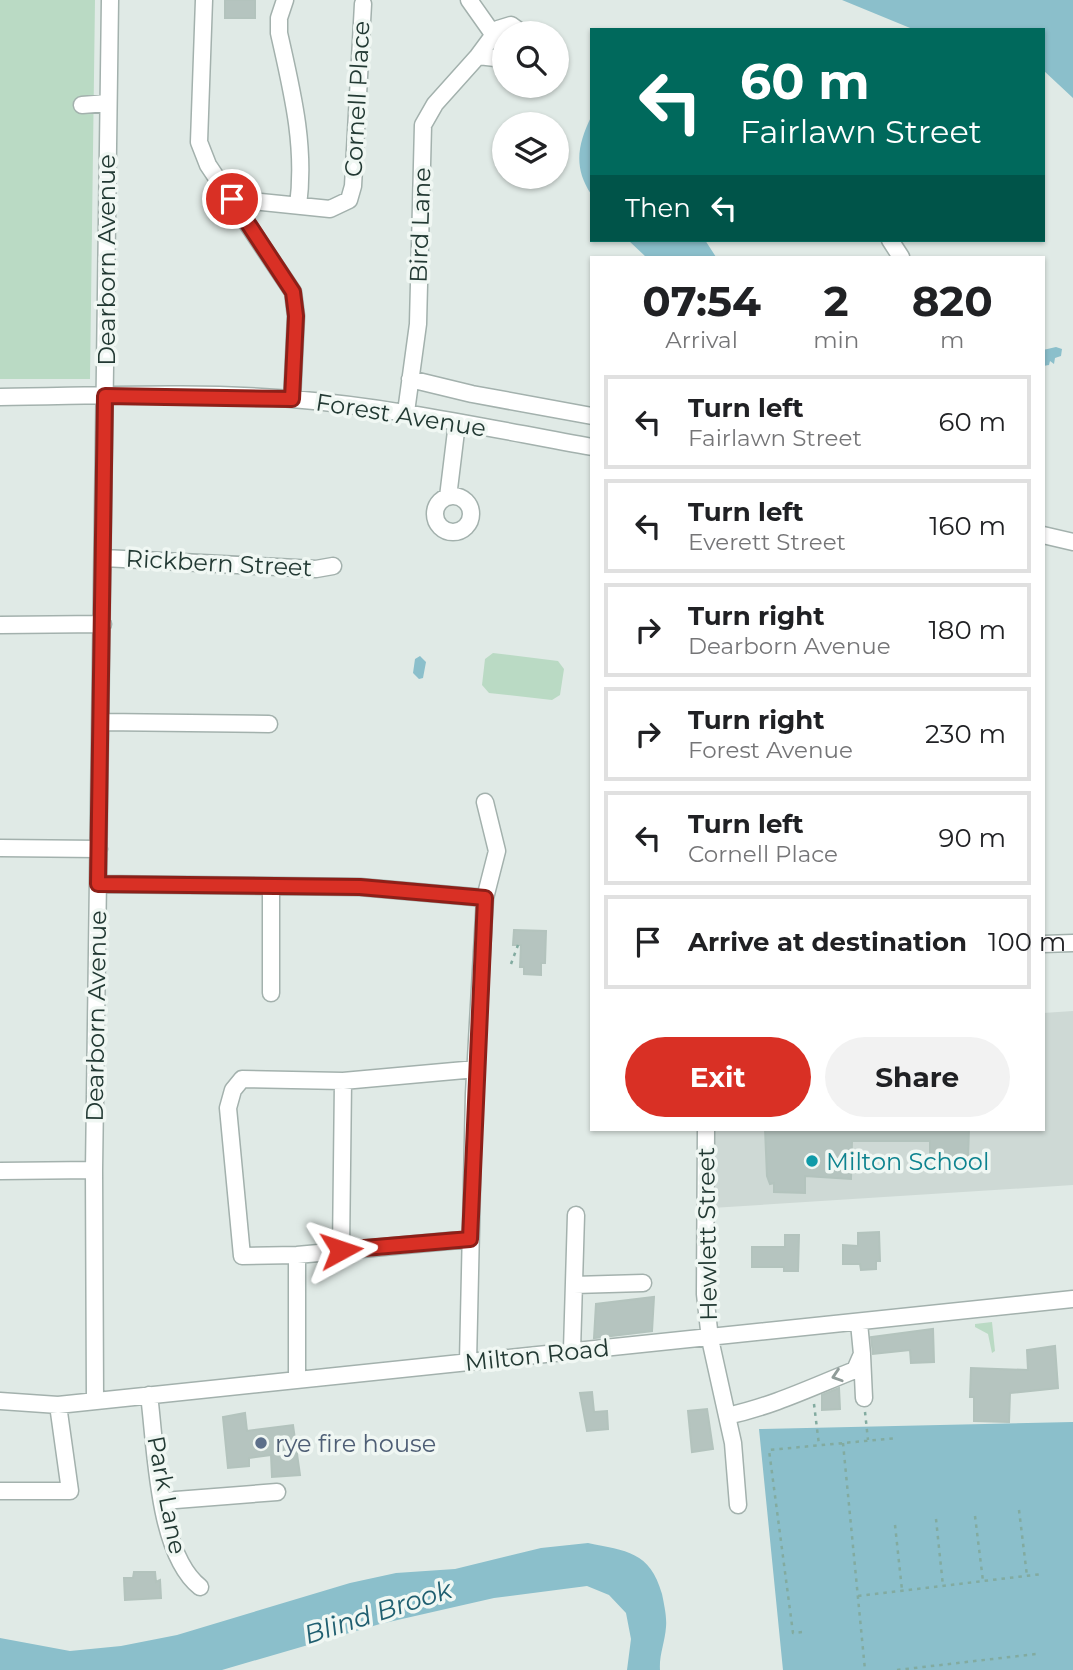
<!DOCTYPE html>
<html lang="en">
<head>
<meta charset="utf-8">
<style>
  body { margin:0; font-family:Montserrat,sans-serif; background:#f2f2f2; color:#202124; height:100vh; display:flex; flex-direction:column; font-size:26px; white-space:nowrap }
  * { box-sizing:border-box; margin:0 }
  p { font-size:23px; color:#757577 }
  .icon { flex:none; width:38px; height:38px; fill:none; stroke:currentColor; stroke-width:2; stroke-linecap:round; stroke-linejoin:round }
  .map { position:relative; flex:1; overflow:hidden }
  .panel { position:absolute; left:590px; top:256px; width:455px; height:875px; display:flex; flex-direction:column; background:#fff; border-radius:0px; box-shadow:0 2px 5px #0004 }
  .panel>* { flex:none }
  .hud { position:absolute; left:590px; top:28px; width:455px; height:214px; border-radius:0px; box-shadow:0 2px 5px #0004; background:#00695c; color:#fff; overflow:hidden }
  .buttons { position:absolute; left:492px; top:21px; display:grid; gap:14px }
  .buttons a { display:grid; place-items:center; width:77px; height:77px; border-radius:50%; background:#fff; box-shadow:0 2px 5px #0004; font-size:35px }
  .pin { position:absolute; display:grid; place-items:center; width:60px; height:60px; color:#fff; margin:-30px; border:4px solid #fff; border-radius:50%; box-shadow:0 2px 7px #0007 }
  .me { position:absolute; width:77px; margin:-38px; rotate:85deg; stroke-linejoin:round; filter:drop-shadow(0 0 5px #0008) }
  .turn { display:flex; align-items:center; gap:24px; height:147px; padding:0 35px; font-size:32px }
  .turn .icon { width:91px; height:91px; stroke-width:2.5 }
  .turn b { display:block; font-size:49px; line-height:60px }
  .then { display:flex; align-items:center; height:66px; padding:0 35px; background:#0003; gap:14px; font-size:26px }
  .eta { display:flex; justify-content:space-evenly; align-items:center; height:119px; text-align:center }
  .eta b { font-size:42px; font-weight:700; line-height:49px }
  .action { display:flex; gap:14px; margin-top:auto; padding:14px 35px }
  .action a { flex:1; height:80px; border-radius:42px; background:#d93025; color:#fff; font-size:28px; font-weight:700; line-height:80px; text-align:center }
  .action a+a { background:#f2f2f2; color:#202124 }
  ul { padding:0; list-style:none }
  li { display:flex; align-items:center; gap:21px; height:94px; margin:0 14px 10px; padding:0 21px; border:4px solid #e0e0e0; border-radius:0px }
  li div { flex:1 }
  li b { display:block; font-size:26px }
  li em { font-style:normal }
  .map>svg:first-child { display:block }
</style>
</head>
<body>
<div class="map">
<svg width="1073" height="1670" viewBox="0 0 1073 1670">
  <rect width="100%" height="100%" fill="#e0eae6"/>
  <path fill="#ced9d5" d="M 1073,1011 L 1073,1185 L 712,1208 L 712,1129 L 1043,1129 L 1043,1013 Z"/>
  <path fill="#badac4" d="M 0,0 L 95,0 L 90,379 L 0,379 Z
    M 493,653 L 558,661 L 564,669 L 560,695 L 552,700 L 489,693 L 482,685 L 485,659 Z
    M 992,1322 L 995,1351 L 992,1353 L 988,1334 L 975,1327 L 975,1324 Z"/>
  <path fill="#8bbfcb" d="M 842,0 L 1073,0 L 1073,98 L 1043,70 L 1043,30 L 915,30 Z
    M 591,117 L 591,194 C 573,167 578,144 591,117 Z
    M 628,240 L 705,240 L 716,257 L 646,257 Z
    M 1056,347 L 1062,349 L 1061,356 L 1055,358 L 1054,364 L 1050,361 L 1049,365 L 1043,366 L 1043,350 Z
    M 420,656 L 426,662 L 423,678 L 419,679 L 413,673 L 415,659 Z
    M 1073,1422 L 1073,1670 L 783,1670 L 759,1429 Z
    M 588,1543 C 626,1551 650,1551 662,1594 C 664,1604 667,1617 666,1627 C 665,1642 659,1655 660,1670 L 627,1670 L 631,1639 L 626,1613 L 609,1595 L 587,1586 L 494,1598 L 380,1624 L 222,1670 L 0,1670 L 0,1638 L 70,1651 L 121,1646 L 177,1635 L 350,1583 L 396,1573 L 455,1569 L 541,1548 Z"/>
  <path fill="#b5c4bf" stroke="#b3c3bd" stroke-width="2" d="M 225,0 L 255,0 L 255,18 L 225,18 Z
    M 514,930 L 546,931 L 545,963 L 541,963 L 541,975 L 524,974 L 524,967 L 520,967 L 521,945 L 513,945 Z
    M 765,1129 L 969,1129 L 968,1158 L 930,1155 L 930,1141 L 852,1141 L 851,1179 L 805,1176 L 805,1193 L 774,1192 L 774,1183 L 770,1184 L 767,1176 Z
    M 879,1232 L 880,1261 L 876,1261 L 876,1269 L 861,1270 L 860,1264 L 843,1264 L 843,1245 L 858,1246 L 858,1233 Z
    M 785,1235 L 799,1235 L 798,1271 L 784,1271 L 784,1267 L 752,1267 L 752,1247 L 785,1247 Z
    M 654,1297 L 652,1331 L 594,1338 L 596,1304 Z
    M 933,1329 L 934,1362 L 911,1363 L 910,1350 L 873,1354 L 871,1337 Z
    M 1055,1346 L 1058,1388 L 1010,1393 L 1009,1422 L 974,1421 L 974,1397 L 970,1397 L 971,1368 L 1028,1370 L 1027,1350 Z
    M 839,1388 L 840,1409 L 822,1410 L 822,1395 Z
    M 592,1392 L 594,1412 L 607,1411 L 608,1429 L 587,1431 L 580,1393 Z
    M 707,1409 L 713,1449 L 692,1452 L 688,1411 Z
    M 245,1413 L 247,1431 L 293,1425 L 300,1475 L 272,1477 L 271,1455 L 249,1458 L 249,1466 L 228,1468 L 223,1417 Z
    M 134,1572 L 155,1572 L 156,1582 L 160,1580 L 161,1598 L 125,1600 L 124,1578 L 133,1578 Z"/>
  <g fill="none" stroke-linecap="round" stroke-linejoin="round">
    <defs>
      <path id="minor" d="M 204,0 L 199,142 L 208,165 L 293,292 L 296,316 L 292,399
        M 285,0 L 279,18 L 279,33 C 292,91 306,146 298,206
        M 469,0 L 493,34
        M 504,59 L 478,56 L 498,29 L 511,25 L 522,33
        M 82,105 L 107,103
        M 232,199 L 330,209 L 349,200 L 353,186 L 363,4
        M 890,240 L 901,257
        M 410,379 L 472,394 L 592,416
        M 0,397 C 97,396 196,391 292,399 C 393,407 492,429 592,447
        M 406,412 L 418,324 L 423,125 L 435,104 L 478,56
        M435 514a18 18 0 1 1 36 0a18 18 0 1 1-36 0Z
        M 448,497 L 457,423
        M 1043,535 L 1073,542
        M 104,558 L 316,569 L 333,566
        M 0,625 L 103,624
        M 101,722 L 269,724
        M 0,848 L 99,849
        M 98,884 L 360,887 L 485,898
        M 271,886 L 271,993
        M 1043,944 L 1073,943
        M 706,1129 L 705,1294 L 710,1339 L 733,1443 L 738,1505
        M 0,1171 L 94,1170
        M 470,1239 L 297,1255 L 242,1256 L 228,1108 L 233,1090 L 242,1079 L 343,1081 L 476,1069
        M 341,1250 L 343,1081
        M 297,1255 L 297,1380
        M 574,1285 L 643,1283
        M 572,1350 L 576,1215
        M 862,1355 L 864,1398
        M 468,1362 L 474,1094 L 485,898 L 497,851 L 485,802
        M 149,1395 C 156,1448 157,1553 200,1587
        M 0,1401 L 58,1405 L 1073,1299
        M 95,1401 L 94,1170 L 110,0
        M 727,1416 C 773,1406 812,1387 855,1370 L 862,1354 L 859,1323
        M 0,1491 L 70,1491 L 58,1405
        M 163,1501 L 277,1492"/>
    </defs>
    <use href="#minor" stroke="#a3b1ad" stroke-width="19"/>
    <path stroke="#82aba0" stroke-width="2.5" stroke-dasharray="3.5 5" stroke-linecap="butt" d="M 511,964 L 518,945
      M 814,1404 L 819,1445
      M 865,1412 L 868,1440
      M 843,1443 L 865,1670
      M 1019,1510 L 1027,1576
      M 975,1516 L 983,1581
      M 936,1519 L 943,1586
      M 895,1525 L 902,1590
      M 858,1596 L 1042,1574
      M 802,1632 L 793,1633 L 769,1450 L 897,1438
      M 897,1670 L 1036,1654"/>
    <use href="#minor" stroke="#fff" stroke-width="16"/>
  </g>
  <defs><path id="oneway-chevron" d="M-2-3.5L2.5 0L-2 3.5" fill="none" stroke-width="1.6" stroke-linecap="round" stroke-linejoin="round" transform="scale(1.75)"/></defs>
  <use stroke="#909c99" href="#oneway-chevron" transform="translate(837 1376) rotate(162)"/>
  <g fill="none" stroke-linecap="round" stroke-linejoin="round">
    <defs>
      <path id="route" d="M 232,199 L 293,292 L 296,316 L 292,399 L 105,396 L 98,884 L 360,887 L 485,898 L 470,1239 L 341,1250"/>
    </defs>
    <use href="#route" stroke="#8d1f18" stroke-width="18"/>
    <use href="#route" stroke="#d93025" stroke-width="12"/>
  </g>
  <circle fill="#0f9aa8" stroke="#f0f7f3" stroke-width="2.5" cx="812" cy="1161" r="7"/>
  <circle fill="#5c6f8a" stroke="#f0f7f3" stroke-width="2.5" cx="261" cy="1443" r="7"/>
  <g text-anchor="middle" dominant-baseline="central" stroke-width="7" stroke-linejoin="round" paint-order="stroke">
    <g font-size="24" fill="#223933" stroke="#f0f7f3">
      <text transform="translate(357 99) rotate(-87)">Cornell Place</text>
      <text transform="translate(420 225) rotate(-88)">Bird Lane</text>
      <text transform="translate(106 260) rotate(-90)">Dearborn Avenue</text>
      <text transform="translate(401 415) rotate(9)">Forest Avenue</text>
      <text transform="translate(219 563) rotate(3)">Rickbern Street</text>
      <text transform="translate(96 1016) rotate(-89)">Dearborn Avenue</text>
      <text transform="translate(707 1234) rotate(-91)">Hewlett Street</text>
      <text transform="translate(537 1355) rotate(-6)">Milton Road</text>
      <text transform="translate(167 1495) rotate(79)">Park Lane</text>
    </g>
    <g font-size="24" fill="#0d838f" stroke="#f0f7f3" text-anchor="start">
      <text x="826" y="1161">Milton School</text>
    </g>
    <g font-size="24" fill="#4e5e75" stroke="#f0f7f3" text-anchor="start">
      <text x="275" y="1443">rye fire house</text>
    </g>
    <g font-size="26" font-style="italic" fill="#205f70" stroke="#f0f7f3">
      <text transform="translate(378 1612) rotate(-18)">Blind Brook</text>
    </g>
  </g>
</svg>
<div class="buttons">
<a><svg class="icon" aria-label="search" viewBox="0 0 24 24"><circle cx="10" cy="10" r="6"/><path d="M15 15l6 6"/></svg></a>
<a><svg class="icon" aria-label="layers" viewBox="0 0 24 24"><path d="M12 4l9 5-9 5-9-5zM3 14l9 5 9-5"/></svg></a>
</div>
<div class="pin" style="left:232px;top:199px;background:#d93025"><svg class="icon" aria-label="arrive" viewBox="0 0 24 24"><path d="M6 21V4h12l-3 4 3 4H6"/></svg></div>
<svg class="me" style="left:341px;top:1250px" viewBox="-20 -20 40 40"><path d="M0-17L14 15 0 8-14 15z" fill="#d93025" stroke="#fff" stroke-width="4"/></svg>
<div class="hud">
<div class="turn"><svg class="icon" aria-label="left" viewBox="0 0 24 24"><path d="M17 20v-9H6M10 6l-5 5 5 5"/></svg><div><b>60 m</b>Fairlawn Street</div></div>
<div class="then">Then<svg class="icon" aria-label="left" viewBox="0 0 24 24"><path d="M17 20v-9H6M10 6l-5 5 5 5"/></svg></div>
</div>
<section class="panel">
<div class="eta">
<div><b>07:54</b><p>Arrival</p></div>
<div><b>2</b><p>min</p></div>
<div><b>820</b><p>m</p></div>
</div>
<ul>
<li><svg class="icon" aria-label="left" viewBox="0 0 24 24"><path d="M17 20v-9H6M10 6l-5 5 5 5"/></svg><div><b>Turn left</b><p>Fairlawn Street</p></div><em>60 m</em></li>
<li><svg class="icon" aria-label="left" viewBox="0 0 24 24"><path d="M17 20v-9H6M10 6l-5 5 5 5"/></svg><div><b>Turn left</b><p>Everett Street</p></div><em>160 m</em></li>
<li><svg class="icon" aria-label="right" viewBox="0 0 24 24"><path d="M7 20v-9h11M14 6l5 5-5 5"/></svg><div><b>Turn right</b><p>Dearborn Avenue</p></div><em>180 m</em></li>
<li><svg class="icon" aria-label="right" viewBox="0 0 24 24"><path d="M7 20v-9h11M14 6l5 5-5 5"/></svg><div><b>Turn right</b><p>Forest Avenue</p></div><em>230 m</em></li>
<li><svg class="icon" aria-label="left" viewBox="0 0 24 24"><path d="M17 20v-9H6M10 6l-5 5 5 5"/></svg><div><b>Turn left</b><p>Cornell Place</p></div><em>90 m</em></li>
<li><svg class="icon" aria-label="arrive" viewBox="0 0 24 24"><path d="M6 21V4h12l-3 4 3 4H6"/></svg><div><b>Arrive at destination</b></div><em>100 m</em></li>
</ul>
<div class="action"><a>Exit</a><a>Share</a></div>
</section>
</div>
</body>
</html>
